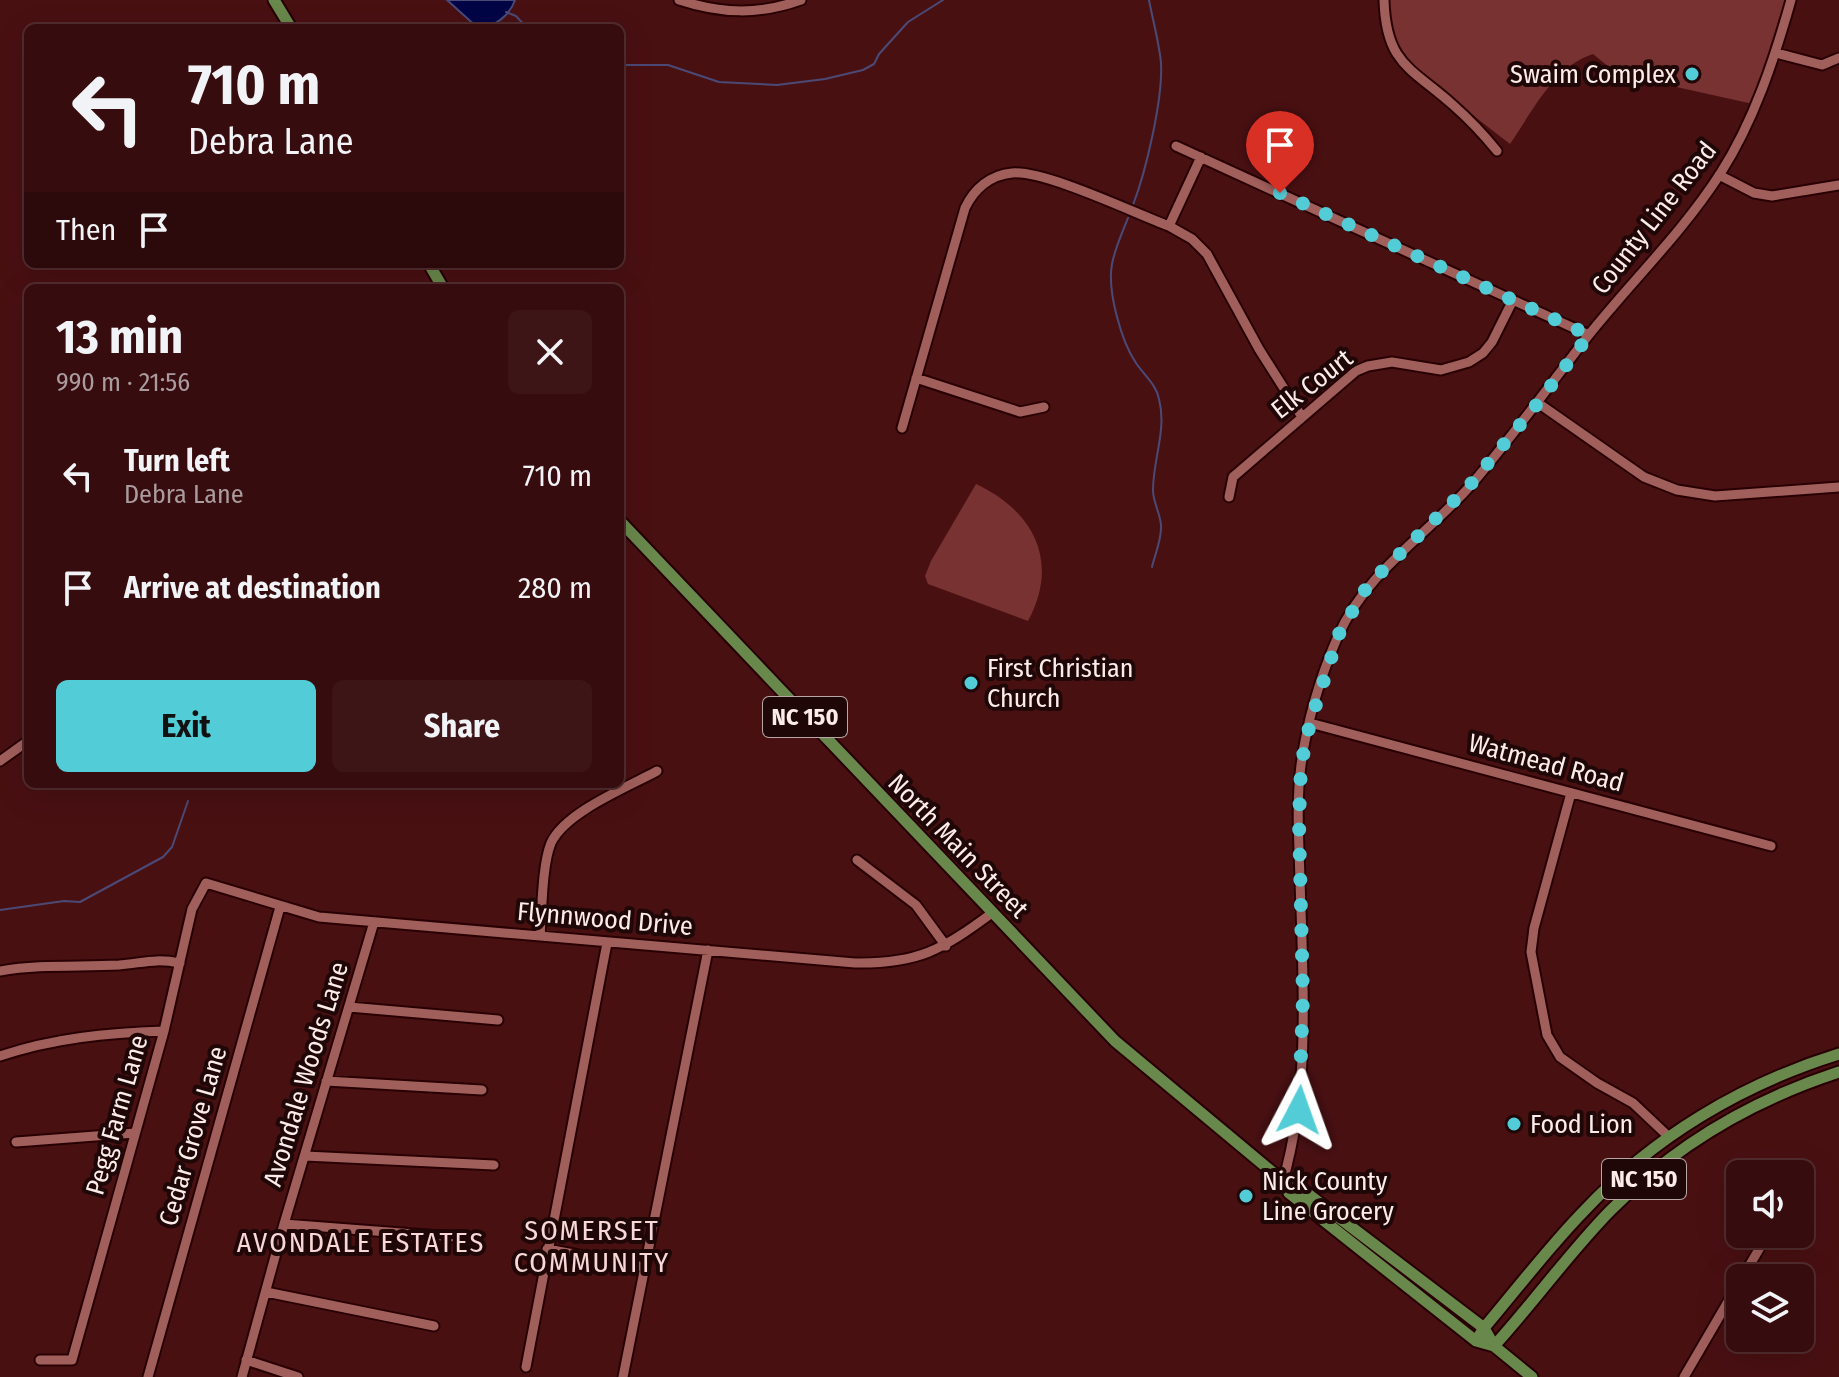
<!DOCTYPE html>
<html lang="en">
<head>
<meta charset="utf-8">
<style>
  body { margin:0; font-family:"Fira Sans Condensed",sans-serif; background:#3e1517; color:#f1f3f6; height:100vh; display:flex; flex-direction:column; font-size:30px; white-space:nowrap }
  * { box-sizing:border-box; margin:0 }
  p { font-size:26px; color:#aa9b9e }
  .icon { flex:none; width:44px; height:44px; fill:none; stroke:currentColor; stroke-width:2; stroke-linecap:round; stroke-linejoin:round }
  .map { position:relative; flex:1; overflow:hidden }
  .details { position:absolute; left:24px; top:284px; width:600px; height:504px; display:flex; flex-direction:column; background:#370c0e; border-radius:12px; box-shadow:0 8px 32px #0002,0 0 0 2px #512c2e }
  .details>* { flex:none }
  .hud { position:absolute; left:24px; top:24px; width:600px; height:244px; border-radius:12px; box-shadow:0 8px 32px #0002,0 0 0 2px #512c2e; background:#370c0e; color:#f1f3f6; overflow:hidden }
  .fabs { position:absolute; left:1726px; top:1160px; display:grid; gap:16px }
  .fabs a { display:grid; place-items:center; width:88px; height:88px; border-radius:12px; background:#370c0e; box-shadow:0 8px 32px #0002,0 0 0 2px #512c2e; font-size:40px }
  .pin { position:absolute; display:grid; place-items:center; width:68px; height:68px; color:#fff; margin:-82px -34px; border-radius:50% 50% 50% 0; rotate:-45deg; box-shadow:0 0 8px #0007 }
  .pin .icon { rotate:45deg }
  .me { position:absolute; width:88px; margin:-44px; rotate:4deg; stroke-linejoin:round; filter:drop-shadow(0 0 6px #0008) }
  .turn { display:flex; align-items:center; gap:28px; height:168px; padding:0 32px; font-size:36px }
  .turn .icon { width:104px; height:104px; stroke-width:2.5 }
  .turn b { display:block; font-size:56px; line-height:68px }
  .then { display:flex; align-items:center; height:76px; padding:0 32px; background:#0003; gap:16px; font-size:30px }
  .round { display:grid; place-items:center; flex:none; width:84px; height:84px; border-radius:12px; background:#3e1517 }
  .summary { display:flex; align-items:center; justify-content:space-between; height:136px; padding:0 32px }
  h1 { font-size:48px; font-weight:700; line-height:60px }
  .cta { display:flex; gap:16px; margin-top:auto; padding:16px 32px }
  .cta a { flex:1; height:92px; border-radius:12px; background:#52ccd6; color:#111; font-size:32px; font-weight:700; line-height:92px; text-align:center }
  .cta a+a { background:#3e1517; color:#f1f3f6 }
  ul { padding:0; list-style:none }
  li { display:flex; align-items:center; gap:24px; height:112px; padding:0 32px }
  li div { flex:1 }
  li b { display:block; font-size:30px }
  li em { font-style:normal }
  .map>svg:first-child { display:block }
</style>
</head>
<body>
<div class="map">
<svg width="1839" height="1377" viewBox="0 0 1839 1377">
  <rect width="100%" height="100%" fill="#491012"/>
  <path fill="#783231" d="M 1386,0 L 1785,0 L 1753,104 L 1627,76 L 1609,67 L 1593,54 C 1553,67 1533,111 1510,144 L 1408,65 L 1392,39 Z
    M 976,484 C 1034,511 1060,562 1028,621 L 928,584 L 925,576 L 931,561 Z"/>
  <path fill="#000546" stroke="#4b4a77" stroke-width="2" d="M 447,0 L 515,0 C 510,15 494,28 478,28 Z"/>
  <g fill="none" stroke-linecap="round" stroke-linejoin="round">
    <path stroke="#4b4a77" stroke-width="2" d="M 506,12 L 516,16 L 527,28
      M 620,65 L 668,65 L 719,82 L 777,85 L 825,79 L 863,70 L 874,64 L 879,54 L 908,22 L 943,0
      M 1133,205 C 1146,171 1163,99 1161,63 C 1159,42 1153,21 1149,0
      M 1128,218 C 1122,233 1115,248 1112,264 C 1107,290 1121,341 1136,363 C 1144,375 1156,384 1159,399 C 1167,430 1153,459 1153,490 C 1153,502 1160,513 1161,525 C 1162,539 1155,554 1152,567
      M 0,910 L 64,901 L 80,902 L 163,857 L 172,847 L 188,801"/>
    <defs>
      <path id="minor" d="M 679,0 C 722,14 759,15 801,0
        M 1384,0 C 1386,65 1412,68 1453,105 C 1469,119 1484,135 1497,151
        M 1776,53 L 1822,65 L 1839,58
        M 1176,146 L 1589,335
        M 1719,175 L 1754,193 L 1772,196 L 1839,185
        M 1169,226 L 1192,239 L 1207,254 L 1259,349 L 1302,417
        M 916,378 L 1020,412 L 1044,407
        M 1538,403 L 1644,477 L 1677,490 L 1715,496 L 1839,487
        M 902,428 L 965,208 C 974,189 990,175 1012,173 C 1045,170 1134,213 1169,226 L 1201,157
        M 1229,497 L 1233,477 L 1356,371 L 1368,366 L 1392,362 L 1441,370 L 1469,362 L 1483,353 L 1492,342 L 1513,300
        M 1310,723 L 1771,846
        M 0,761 L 28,741
        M 1571,793 L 1534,928 L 1531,952 L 1547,1035 L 1560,1057 L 1597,1083 L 1633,1103 L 1669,1137
        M 857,860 L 916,905 L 946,946
        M 540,936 C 542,911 542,865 551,843 C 565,812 628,787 657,771
        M 0,971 C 39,964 79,967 119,965 C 143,963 155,958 180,963
        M 349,1007 L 498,1020
        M 0,1056 C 54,1038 107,1033 164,1031
        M 326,1081 L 482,1090
        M 16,1142 L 135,1133
        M 305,1156 L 494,1165
        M 1283,1181 C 1311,1083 1303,981 1300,880 C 1299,842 1296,803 1301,765 C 1307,722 1321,675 1338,636 C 1366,572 1427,535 1471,485 C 1512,437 1549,386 1588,336 C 1631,282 1682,233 1720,174 C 1754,121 1774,60 1791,0
        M 284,1224 L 454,1237
        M 547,1249 L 644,1267
        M 1742,1278 L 1768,1234
        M 266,1292 L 434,1326
        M 40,1360 L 72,1360 L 164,1031 L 192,909 L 206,883 L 319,917 L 855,963 C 918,964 942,950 992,913
        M 246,1360 L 298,1377
        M 526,1367 L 607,943
        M 148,1377 L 280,907
        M 242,1377 L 284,1224 L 374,922
        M 623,1377 L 708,950
        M 1684,1377 L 1740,1281"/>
      <path id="major" d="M 274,0 L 291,28
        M 429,264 L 443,288
        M 620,521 L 1115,1041 L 1283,1181 L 1289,1193 L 1476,1341 L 1494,1346
        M 1283,1181 L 1296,1185 L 1484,1328 L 1494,1346 L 1532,1377
        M 1476,1341 L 1484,1328 C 1517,1289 1548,1248 1583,1212 C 1653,1137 1742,1084 1839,1054
        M 1494,1346 C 1534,1302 1569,1253 1610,1211 C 1674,1146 1753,1100 1839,1072"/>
    </defs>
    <use href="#minor" stroke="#280003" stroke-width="13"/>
    <use href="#major" stroke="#280003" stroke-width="15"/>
    <use href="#minor" stroke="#a15f5c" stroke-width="9"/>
    <use href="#major" stroke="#69884c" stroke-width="11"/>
  </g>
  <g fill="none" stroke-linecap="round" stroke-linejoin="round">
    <path stroke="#52ccd6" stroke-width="14" stroke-dasharray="0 25.2" d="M 1280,193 L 1589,335 L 1538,403 L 1470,485 L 1368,585 L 1339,634 L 1310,723 L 1301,765 L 1299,822 L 1303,998 L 1299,1110"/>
  </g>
  <g fill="#52ccd6" stroke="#200707" stroke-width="3">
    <circle cx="1692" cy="74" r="8"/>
    <circle cx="971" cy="683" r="8"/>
    <circle cx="1514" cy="1124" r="8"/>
    <circle cx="1246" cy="1196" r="8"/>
  </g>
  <g text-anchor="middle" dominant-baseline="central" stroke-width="8" stroke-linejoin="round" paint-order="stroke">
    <g fill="#200707" stroke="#b9a7a6" stroke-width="2">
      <rect x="763" y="697" width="84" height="40" rx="6"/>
      <rect x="1602" y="1159" width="84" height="40" rx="6"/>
    </g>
    <g font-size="24" font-weight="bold" fill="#fbecea">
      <text x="805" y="717">NC 150</text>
      <text x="1644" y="1179">NC 150</text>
    </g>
    <g font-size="26" fill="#fbecea" stroke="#200707" text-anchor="start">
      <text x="1676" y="74" text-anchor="end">Swaim Complex</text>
      <text x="987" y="668">First Christian<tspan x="987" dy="30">Church</tspan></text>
      <text x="1530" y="1124">Food Lion</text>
      <text x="1262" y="1181">Nick County<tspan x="1262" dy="30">Line Grocery</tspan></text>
    </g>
    <g font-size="26" fill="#fbecea" stroke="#200707">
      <text transform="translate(1654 218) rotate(-52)">County Line Road</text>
      <text transform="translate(1312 384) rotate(-38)">Elk Court</text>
      <text transform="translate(1546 763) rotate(15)">Watmead Road</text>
      <text transform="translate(958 846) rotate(46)">North Main Street</text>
      <text transform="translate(605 919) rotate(5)">Flynnwood Drive</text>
      <text transform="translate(306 1074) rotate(-73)">Avondale Woods Lane</text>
      <text transform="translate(117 1115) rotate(-74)">Pegg Farm Lane</text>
      <text transform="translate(193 1136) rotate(-74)">Cedar Grove Lane</text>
    </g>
    <g font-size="28" letter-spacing="2" fill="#f7d8d6" stroke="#200707">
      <text x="592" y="1230">SOMERSET<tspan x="592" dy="32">COMMUNITY</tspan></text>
      <text x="361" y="1242">AVONDALE ESTATES</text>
    </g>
  </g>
</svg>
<div class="fabs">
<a><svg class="icon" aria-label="sound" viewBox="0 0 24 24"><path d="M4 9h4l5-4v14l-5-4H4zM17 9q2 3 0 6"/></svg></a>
<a><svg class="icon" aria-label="layers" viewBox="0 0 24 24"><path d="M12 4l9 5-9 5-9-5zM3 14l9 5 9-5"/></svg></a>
</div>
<div class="pin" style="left:1280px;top:193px;background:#d93025"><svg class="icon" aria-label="arrive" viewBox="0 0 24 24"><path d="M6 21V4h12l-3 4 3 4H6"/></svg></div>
<svg class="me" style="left:1299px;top:1110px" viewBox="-20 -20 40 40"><path d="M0-17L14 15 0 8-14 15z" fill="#52ccd6" stroke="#fff" stroke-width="4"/></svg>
<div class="hud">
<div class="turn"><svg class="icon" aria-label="left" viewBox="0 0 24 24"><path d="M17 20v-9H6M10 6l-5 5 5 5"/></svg><div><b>710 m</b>Debra Lane</div></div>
<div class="then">Then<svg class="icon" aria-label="arrive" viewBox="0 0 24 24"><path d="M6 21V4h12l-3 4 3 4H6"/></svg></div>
</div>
<section class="details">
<div class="summary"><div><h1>13 min</h1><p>990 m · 21:56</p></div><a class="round"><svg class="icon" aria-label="close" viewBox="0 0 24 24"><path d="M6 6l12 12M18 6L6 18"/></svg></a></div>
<ul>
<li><svg class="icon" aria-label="left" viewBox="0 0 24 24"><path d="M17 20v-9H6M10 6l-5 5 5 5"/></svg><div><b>Turn left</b><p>Debra Lane</p></div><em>710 m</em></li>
<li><svg class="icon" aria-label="arrive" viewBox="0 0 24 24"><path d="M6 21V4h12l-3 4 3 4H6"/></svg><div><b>Arrive at destination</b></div><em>280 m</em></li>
</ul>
<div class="cta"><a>Exit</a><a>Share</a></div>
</section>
</div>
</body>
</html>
